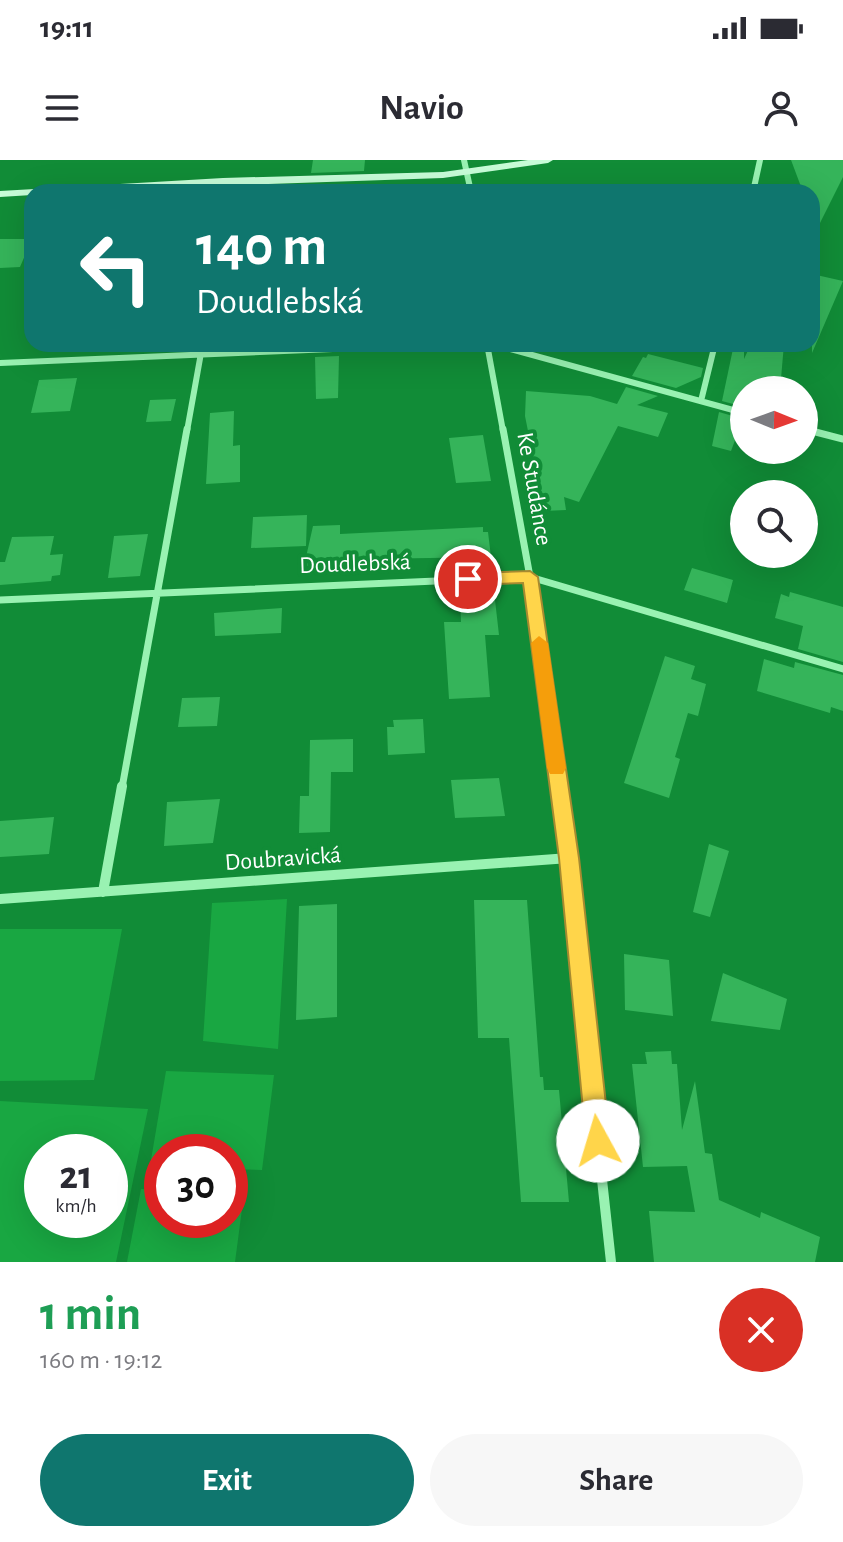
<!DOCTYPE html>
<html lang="en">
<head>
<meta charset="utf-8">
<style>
  body { margin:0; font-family:"Alegreya Sans",sans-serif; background:#f7f7f7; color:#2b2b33; height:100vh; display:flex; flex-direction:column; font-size:30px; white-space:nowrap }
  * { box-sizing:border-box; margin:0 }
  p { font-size:26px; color:#7c7c81 }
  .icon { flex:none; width:44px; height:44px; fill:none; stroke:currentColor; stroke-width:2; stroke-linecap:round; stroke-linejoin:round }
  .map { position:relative; height:1102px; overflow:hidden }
  .sheet { display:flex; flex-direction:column; background:#fff; flex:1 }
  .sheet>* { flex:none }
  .guide { position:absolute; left:24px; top:24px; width:796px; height:168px; border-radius:24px; box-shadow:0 8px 32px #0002; background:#0f766e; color:#fff; overflow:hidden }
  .needle { width:52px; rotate:91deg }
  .buttons { position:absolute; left:730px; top:216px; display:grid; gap:16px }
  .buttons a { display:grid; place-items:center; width:88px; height:88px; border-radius:50%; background:#fff; box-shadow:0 8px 32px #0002; font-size:40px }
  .speed { position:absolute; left:24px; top:974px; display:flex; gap:16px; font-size:40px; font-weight:700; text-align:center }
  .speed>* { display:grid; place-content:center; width:104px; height:104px; border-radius:50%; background:#fff; box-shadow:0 8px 32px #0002; line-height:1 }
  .speed small { font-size:20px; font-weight:400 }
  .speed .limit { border:12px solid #d22; background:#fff; color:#111 }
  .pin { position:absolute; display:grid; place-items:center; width:68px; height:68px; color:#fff; margin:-34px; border:4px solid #fff; border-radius:50%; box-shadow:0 2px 8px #0007 }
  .me { position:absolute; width:88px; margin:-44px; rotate:354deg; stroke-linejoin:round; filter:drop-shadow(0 0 6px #0008) }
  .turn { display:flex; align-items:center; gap:28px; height:168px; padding:0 40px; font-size:36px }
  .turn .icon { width:104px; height:104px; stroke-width:2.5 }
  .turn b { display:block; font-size:56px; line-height:68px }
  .round { display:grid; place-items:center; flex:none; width:84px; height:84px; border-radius:42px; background:#f7f7f7 }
  .head { display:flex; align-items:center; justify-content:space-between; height:136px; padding:0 40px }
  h1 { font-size:48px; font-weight:700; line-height:60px; color:#1e9e55 }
  .cta { display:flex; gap:16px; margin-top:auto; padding:16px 40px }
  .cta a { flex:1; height:92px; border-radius:48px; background:#0f766e; color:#fff; font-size:32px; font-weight:700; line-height:92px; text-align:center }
  .cta a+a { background:#f7f7f7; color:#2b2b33 }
  .status { display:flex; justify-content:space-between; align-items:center; height:56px; padding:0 40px; background:#fff; direction:ltr }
  .status svg { height:22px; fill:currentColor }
  header { display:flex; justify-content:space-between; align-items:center; height:104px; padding:0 40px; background:#fff; font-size:36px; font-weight:700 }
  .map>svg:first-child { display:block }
</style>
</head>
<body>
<div class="status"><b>19:11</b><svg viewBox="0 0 49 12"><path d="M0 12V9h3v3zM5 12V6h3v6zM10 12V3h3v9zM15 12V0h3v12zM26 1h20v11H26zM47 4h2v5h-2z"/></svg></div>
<header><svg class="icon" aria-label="menu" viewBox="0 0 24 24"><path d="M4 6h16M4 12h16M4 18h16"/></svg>Navio<svg class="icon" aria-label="person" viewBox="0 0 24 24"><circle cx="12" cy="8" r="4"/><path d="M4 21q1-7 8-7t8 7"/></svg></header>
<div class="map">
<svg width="843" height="1102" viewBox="0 0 843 1102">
  <rect width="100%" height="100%" fill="#118c37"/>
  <path fill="#19a742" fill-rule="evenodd" d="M 287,739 L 278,889 L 203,881 L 212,743 Z
    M 0,769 L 122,769 L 94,920 L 0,921 Z
    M 166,911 L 274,915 L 262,1010 L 230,1009 L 230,992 L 162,992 L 162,1007 L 150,1006 Z
    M 0,941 L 148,949 L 116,1102 L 0,1102 ZM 110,992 L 110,1060 L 42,1060 L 42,992 Z
    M 141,1029 L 162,1030 L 162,1060 L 230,1060 L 230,1033 L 244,1034 L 235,1102 L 127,1102 Z"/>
  <path fill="#35b45a" d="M 313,0 L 365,0 L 364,11 L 311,13 Z
    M 791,0 L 843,0 L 843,17 L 812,79 L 812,32 L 803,32 Z
    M 362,24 L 361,32 L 306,32 L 308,26 Z
    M 0,79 L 32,79 L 20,107 L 0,108 Z
    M 812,114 L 843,121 L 812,193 Z
    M 734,184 L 744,184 L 744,199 L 751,184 L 784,184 L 780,230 L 744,230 L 744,247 L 722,241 Z
    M 648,194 L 703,208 L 701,217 L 676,228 L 632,216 L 643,197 L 646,198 Z
    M 339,196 L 338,238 L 316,239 L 315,197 Z
    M 77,218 L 70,251 L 31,253 L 39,220 Z
    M 626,227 L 658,236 L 637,245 L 668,253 L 658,277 L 618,266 L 579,342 L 564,337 L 566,350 L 544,351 L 525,256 L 526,231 L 590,236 L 617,244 Z
    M 176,239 L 171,261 L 146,262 L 150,240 Z
    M 234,251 L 233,286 L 240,285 L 240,322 L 206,324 L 210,253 Z
    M 719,252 L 743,259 L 731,291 L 712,286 Z
    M 483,275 L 491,321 L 456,323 L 449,278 Z
    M 307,355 L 306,386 L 251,388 L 253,357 Z
    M 340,365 L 340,374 L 483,367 L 483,372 L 488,372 L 491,397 L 368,399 L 368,404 L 304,406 L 313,366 Z
    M 148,374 L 140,416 L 108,418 L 114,376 Z
    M 54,376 L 50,395 L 63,394 L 60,415 L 52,416 L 51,421 L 0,425 L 0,402 L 5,402 L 12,377 Z
    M 692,408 L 733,420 L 727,443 L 684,430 Z
    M 790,432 L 843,447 L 843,502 L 798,489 L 803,466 L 775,458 L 781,434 L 789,437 Z
    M 460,440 L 495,440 L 499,475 L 485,475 L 490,537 L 449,539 L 444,462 L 461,462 Z
    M 282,448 L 281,473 L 215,476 L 214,453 Z
    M 665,496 L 695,506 L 691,519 L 706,524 L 698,556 L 688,553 L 675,597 L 680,599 L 669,638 L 624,623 Z
    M 764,499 L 794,508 L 795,502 L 843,515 L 843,551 L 831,547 L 830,553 L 757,531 Z
    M 220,537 L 217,566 L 178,567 L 182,538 Z
    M 423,559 L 425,593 L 388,595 L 387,567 L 394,567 L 393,560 Z
    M 353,579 L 353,612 L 331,612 L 330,672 L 299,673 L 300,636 L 309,636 L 310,580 Z
    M 499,618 L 505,656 L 455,658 L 451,620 Z
    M 220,639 L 213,683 L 164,686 L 167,642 Z
    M 54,657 L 49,694 L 0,697 L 0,661 Z
    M 709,684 L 729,691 L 710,757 L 693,752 Z
    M 474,740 L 527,740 L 540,917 L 543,917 L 544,930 L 559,930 L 569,1042 L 521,1042 L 509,878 L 478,878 Z
    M 337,744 L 337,857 L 296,860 L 299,746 Z
    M 624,794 L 669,800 L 673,856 L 625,850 Z
    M 723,813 L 787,839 L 780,870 L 711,861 Z
    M 671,891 L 672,904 L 677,904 L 682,970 L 695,921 L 705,993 L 712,994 L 719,1040 L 760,1058 L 761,1052 L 820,1077 L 815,1102 L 654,1102 L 649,1051 L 695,1052 L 687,1006 L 643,1007 L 632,904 L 647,904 L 645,892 Z"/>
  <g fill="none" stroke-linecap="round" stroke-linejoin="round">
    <path stroke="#99f2b2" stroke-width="6" d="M 464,0 L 471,32
      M 753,32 L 760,0
      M 487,184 L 503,271
      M 492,184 L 744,253
      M 0,203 L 454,184
      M 701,241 L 715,184
      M 804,269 L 810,271
      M 187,271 L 201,193"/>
    <path stroke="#99f2b2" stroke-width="7" d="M 503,269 L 530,417 L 559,628
      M 804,269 L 843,279
      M 0,440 L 530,417 L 843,509
      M 122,628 L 187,269"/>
    <path stroke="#99f2b2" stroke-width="10" d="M 559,626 L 611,1102
      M 103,732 L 122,626
      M 0,739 L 569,698"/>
    <path fill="#c7fcd8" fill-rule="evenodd" d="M 528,0 L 553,0 L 548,3 L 443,18 L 32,32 L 32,35 L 0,37 L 0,31 L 223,18 L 443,12 Z"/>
  </g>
  <path fill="#ffd54a" stroke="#a68a30" stroke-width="2" d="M 530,411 L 538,417 L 579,698 L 610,981 L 607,990 L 598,993 L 590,990 L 586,981 L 559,698 L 523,423 L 468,425 L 460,419 L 468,413 Z"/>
  <path fill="#f59e0b" d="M 539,476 L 548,483 L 566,608 L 563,614 L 550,614 L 547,608 L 531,483 Z"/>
  <g text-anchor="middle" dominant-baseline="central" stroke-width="8" stroke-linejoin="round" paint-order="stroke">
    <g font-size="24" fill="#fff" stroke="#118c37">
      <text transform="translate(534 329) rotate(80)">Ke Studánce</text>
      <text transform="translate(355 404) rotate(-2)">Doudlebská</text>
      <text transform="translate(283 699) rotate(-4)">Doubravická</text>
    </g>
  </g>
</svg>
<div class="buttons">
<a><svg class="needle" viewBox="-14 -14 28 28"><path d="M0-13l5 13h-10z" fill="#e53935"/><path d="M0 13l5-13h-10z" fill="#7c7c81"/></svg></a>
<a><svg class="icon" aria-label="search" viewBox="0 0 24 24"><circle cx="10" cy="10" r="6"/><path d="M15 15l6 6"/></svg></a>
</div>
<div class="speed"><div>21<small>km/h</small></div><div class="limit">30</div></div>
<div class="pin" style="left:468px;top:419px;background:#d93025"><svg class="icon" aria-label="arrive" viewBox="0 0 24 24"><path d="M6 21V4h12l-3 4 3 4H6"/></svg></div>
<svg class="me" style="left:598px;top:981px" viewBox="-20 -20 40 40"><circle r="19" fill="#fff"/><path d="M0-13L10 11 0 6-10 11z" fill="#ffd54a"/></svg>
<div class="guide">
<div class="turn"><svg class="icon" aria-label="left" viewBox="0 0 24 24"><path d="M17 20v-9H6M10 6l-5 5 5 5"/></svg><div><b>140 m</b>Doudlebská</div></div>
</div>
</div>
<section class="sheet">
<div class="head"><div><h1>1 min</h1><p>160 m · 19:12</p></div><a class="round" style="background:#d93025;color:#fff"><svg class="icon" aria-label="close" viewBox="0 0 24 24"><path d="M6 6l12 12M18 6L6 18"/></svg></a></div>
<div class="cta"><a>Exit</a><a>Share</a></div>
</section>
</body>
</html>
